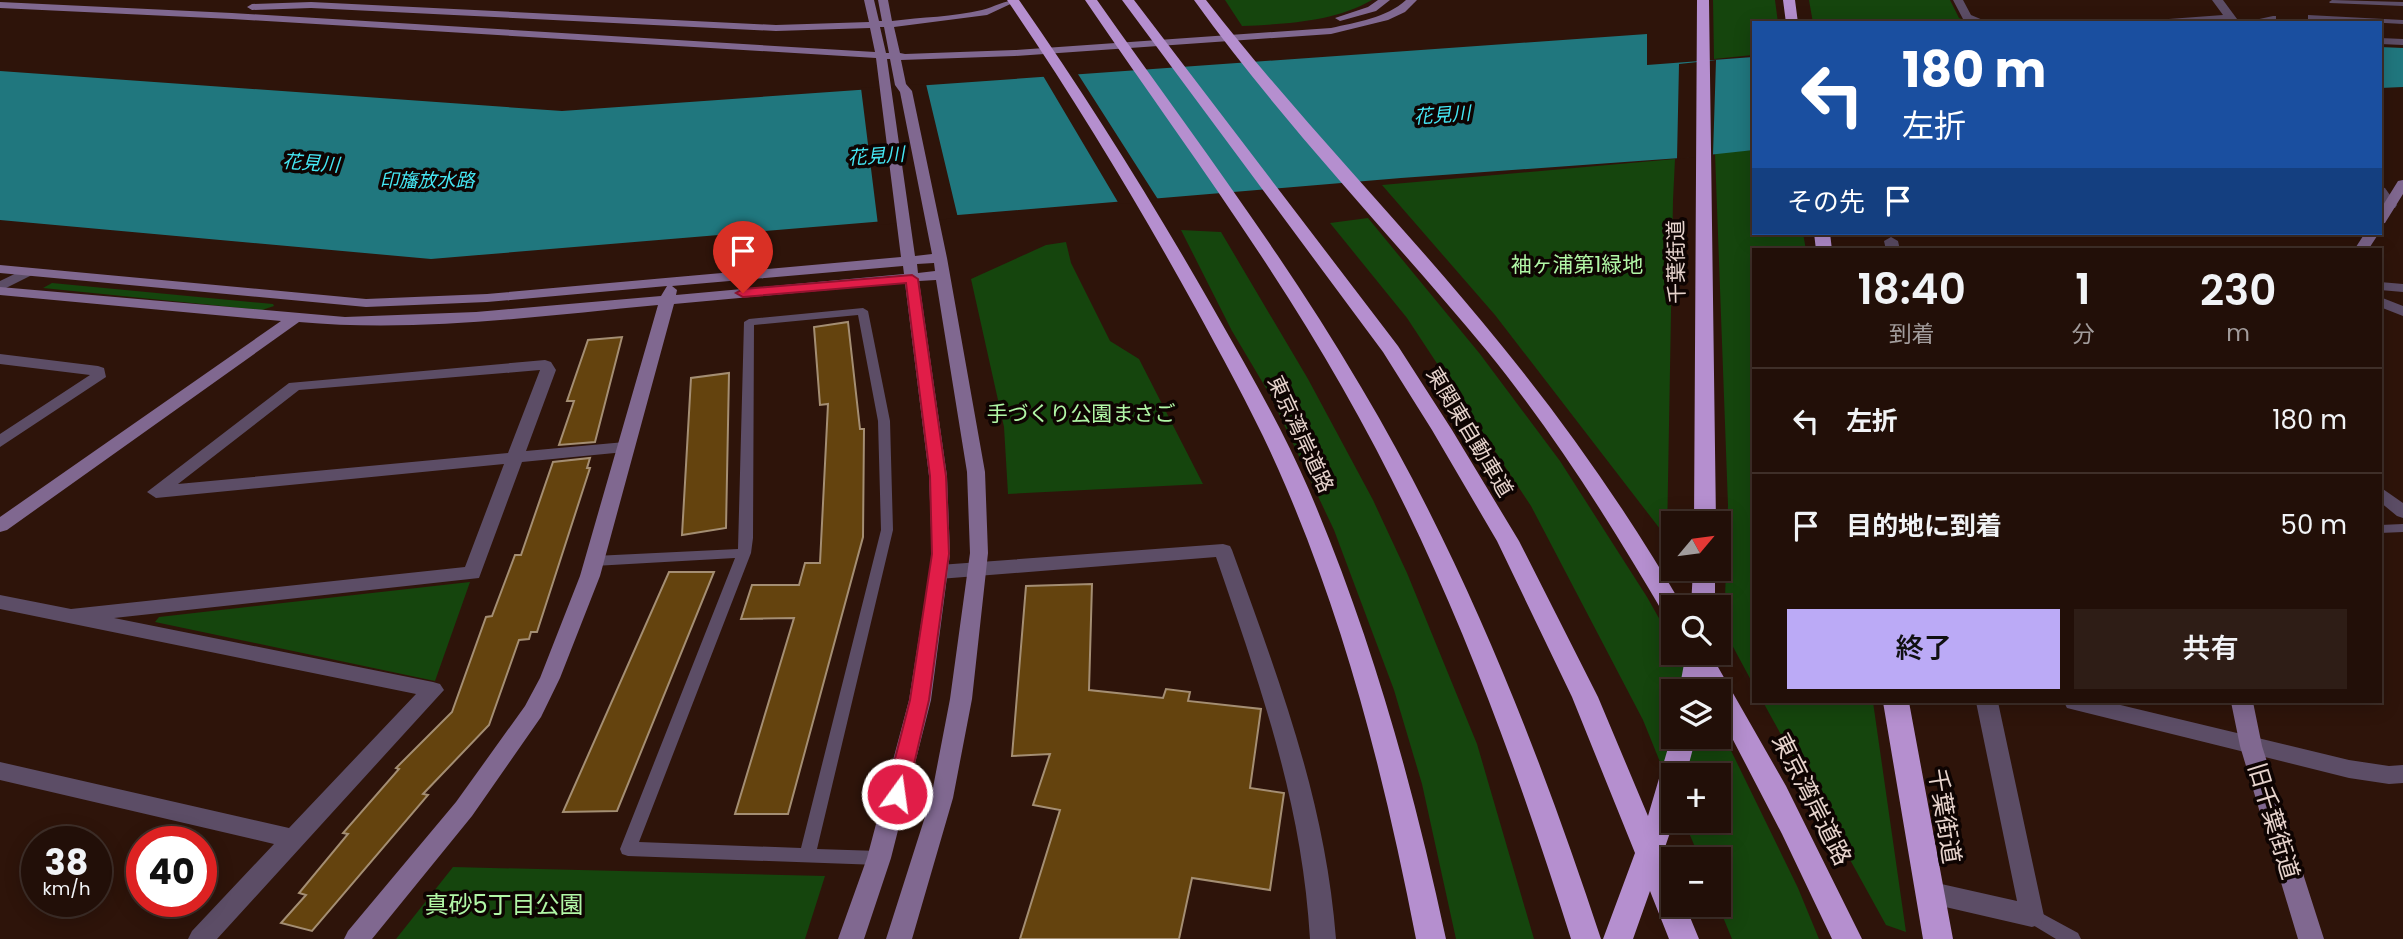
<!DOCTYPE html>
<html lang="ja">
<head>
<meta charset="utf-8">
<style>
  body { margin:0; font-family:Poppins,"Noto Sans JP",sans-serif; background:#2e1d16; color:#f1f3f6; height:100vh; display:flex; flex-direction:column; font-size:26px; white-space:nowrap }
  * { box-sizing:border-box; margin:0 }
  p { font-size:23px; color:#a29c9c }
  .icon { flex:none; width:38px; height:38px; fill:none; stroke:currentColor; stroke-width:2; stroke-linecap:round; stroke-linejoin:round }
  .map { position:relative; flex:1; overflow:hidden }
  .panel { position:absolute; left:1752px; top:248px; width:630px; height:455px; display:flex; flex-direction:column; background:#220f08; border-radius:0px; box-shadow:0 4px 18px #0003,0 0 0 2px #3f2f29 }
  .panel>* { flex:none }
  .top-card { position:absolute; left:1752px; top:21px; width:630px; height:214px; border-radius:0px; box-shadow:0 4px 18px #0003,0 0 0 2px #3f2f29; background:#1a4fa0; color:#fff; overflow:hidden }
  .needle { width:46px; rotate:61deg }
  .buttons { position:absolute; left:1661px; top:511px; display:grid; gap:14px }
  .buttons a { display:grid; place-items:center; width:70px; height:70px; border-radius:0px; background:#220f08; box-shadow:0 4px 18px #0003,0 0 0 2px #3f2f29; font-size:35px }
  .speed { position:absolute; left:21px; top:826px; display:flex; gap:14px; font-size:35px; font-weight:700; text-align:center }
  .speed>* { display:grid; place-content:center; width:91px; height:91px; border-radius:50%; background:#220f08; box-shadow:0 4px 18px #0003,0 0 0 2px #3f2f29; line-height:1 }
  .speed small { font-size:18px; font-weight:400 }
  .speed .limit { border:10px solid #d22; background:#fff; color:#111 }
  .pin { position:absolute; display:grid; place-items:center; width:60px; height:60px; color:#fff; margin:-72px -30px; border-radius:50% 50% 50% 0; rotate:-45deg; box-shadow:0 0 7px #0007 }
  .pin .icon { rotate:45deg }
  .me { position:absolute; width:77px; margin:-38px; rotate:14deg; stroke-linejoin:round; filter:drop-shadow(0 0 5px #0008) }
  .turn { display:flex; align-items:center; gap:24px; height:147px; padding:0 35px; font-size:32px }
  .turn .icon { width:91px; height:91px; stroke-width:2.5 }
  .turn b { display:block; font-size:49px; line-height:60px }
  .then { display:flex; align-items:center; height:66px; padding:0 35px; background:#0003; gap:14px; font-size:26px }
  .eta { display:flex; justify-content:space-evenly; align-items:center; height:119px; text-align:center }
  .eta b { font-size:42px; font-weight:600; line-height:49px }
  .cta { display:flex; gap:14px; margin-top:auto; padding:14px 35px }
  .cta a { flex:1; height:80px; border-radius:0px; background:#bbaaf6; color:#111; font-size:28px; font-weight:600; line-height:80px; text-align:center }
  .cta a+a { background:#2e1d16; color:#f1f3f6 }
  ul { padding:0; list-style:none }
  li { display:flex; align-items:center; gap:21px; height:105px; padding:0 35px; border-top:2px solid #3f2f29 }
  li div { flex:1 }
  li b { display:block; font-size:26px }
  li em { font-style:normal }
  .map>svg:first-child { display:block }
</style>
</head>
<body>
<div class="map">
<svg width="2403" height="939" viewBox="0 0 2403 939">
  <rect width="100%" height="100%" fill="#2e140a"/>
  <path fill="#15450d" d="M 1225,0 L 1372,0 C 1334,22 1285,24 1242,26 Z
    M 1713,0 L 1775,0 L 1778,23 L 1754,23 L 1753,55 L 1714,59 Z
    M 1809,0 L 1950,0 L 1959,18 L 1975,23 L 1813,23 Z
    M 1753,150 L 1754,233 L 1803,233 L 1806,250 L 1754,250 L 1753,684 L 1724,630 L 1728,505 L 1715,153 Z
    M 1675,159 L 1673,200 L 1667,538 L 1495,315 L 1382,185 Z
    M 1368,218 L 1480,354 L 1560,461 L 1647,597 L 1673,643 L 1673,653 L 1678,653 L 1700,691 L 1673,691 L 1673,737 L 1718,737 L 1719,726 L 1798,888 L 1819,939 L 1732,939 L 1718,905 L 1718,859 L 1700,859 L 1684,821 L 1718,821 L 1718,775 L 1673,775 L 1673,794 L 1643,720 L 1531,506 L 1407,318 L 1330,223 Z
    M 1181,230 L 1221,232 L 1308,379 L 1373,500 L 1407,573 L 1477,744 L 1534,939 L 1456,939 L 1422,784 L 1394,690 L 1334,530 L 1270,395 L 1232,331 Z
    M 1066,242 L 1071,263 L 1110,341 L 1139,359 L 1203,484 L 1008,494 L 1004,427 L 971,279 L 1046,245 Z
    M 52,283 L 273,304 L 274,306 L 262,310 L 43,288 Z
    M 470,582 L 435,681 L 155,622 L 159,617 Z
    M 1763,702 L 1873,702 L 1906,932 L 1886,925 Z
    M 453,867 L 825,876 L 805,939 L 396,939 Z"/>
  <path fill="#20777e" d="M 1647,34 L 1647,65 L 1753,57 L 1754,150 L 1680,158 L 1401,178 L 431,259 L 0,220 L 0,71 L 562,111 Z
    M 2380,47 L 2403,48 L 2403,87 L 2380,88 Z"/>
  <path fill="#2e140a" d="M 1716,60 L 1713,155 L 1677,159 L 1679,64 Z
    M 1076,71 L 1159,201 L 1119,204 L 1042,74 Z
    M 926,84 L 958,218 L 878,225 L 861,88 Z"/>
  <path fill="#64430e" stroke="#a48e73" stroke-width="2" d="M 848,322 L 860,429 L 864,429 L 863,537 L 788,814 L 735,814 L 794,618 L 741,619 L 752,585 L 799,585 L 805,563 L 820,563 L 828,404 L 820,405 L 814,327 Z
    M 622,337 L 595,442 L 559,445 L 574,401 L 567,401 L 588,340 Z
    M 729,373 L 726,528 L 682,535 L 691,378 Z
    M 590,458 L 587,468 L 590,468 L 537,632 L 531,632 L 529,639 L 519,640 L 489,725 L 423,794 L 428,795 L 312,931 L 281,923 L 306,895 L 299,893 L 348,834 L 343,833 L 399,769 L 396,768 L 452,712 L 486,617 L 492,616 L 515,555 L 521,555 L 553,462 Z
    M 669,572 L 714,572 L 617,811 L 563,812 Z
    M 1092,584 L 1089,690 L 1163,698 L 1166,689 L 1190,692 L 1188,701 L 1261,709 L 1250,788 L 1284,793 L 1270,890 L 1192,878 L 1179,939 L 1020,939 L 1060,810 L 1033,805 L 1050,754 L 1012,756 L 1026,586 Z"/>
  <g fill="none" stroke-linecap="round" stroke-linejoin="round">
    <path fill="#5c4d66" fill-rule="evenodd" d="M 2332,0 L 2403,2 L 2403,6 L 2330,3 L 2329,2 Z
      M 2308,15 L 2403,20 L 2403,24 L 2311,19 L 2308,19 Z
      M 2273,16 L 2276,16 L 2276,20 L 2258,23 L 2241,23 Z
      M 863,308 L 868,311 L 890,421 L 893,530 L 817,849 L 879,851 L 885,853 L 887,858 L 885,863 L 879,865 L 628,856 L 622,854 L 620,849 L 735,558 L 594,566 L 589,564 L 587,561 L 589,558 L 594,556 L 738,549 L 744,322 L 749,319 ZM 858,315 L 878,421 L 881,530 L 801,848 L 639,842 L 751,553 L 753,538 L 754,325 Z
      M 2403,524 L 2403,532 L 2380,533 L 2380,525 Z
      M 2032,908 L 2078,933 L 2081,939 L 2056,939 L 2026,921 L 2023,916 L 2026,911 Z"/>
    <path fill="#5c4d66" fill-rule="evenodd" d="M 1953,0 L 1963,0 L 1971,15 L 1990,23 L 1974,23 L 1963,19 Z
      M 2212,0 L 2223,0 L 2240,23 L 2150,23 L 2155,20 L 2223,15 Z
      M 2380,38 L 2403,39 L 2403,45 L 2380,44 Z
      M 2380,187 L 2385,188 L 2397,205 L 2395,208 L 2385,208 L 2380,200 Z
      M 1891,237 L 1898,241 L 1900,250 L 1886,250 L 1884,241 Z
      M 27,268 L 32,269 L 32,275 L 0,291 L 0,281 Z
      M 2380,282 L 2403,284 L 2403,292 L 2380,290 Z
      M 2380,297 L 2403,306 L 2403,316 L 2380,307 Z
      M 0,354 L 98,366 L 104,368 L 106,377 L 0,447 L 0,434 L 90,375 L 0,364 Z
      M 545,360 L 551,362 L 556,370 L 526,451 L 625,442 L 634,447 L 625,452 L 522,462 L 479,578 L 114,618 L 433,682 L 440,684 L 444,690 L 217,939 L 188,939 L 192,931 L 274,844 L 0,780 L 0,762 L 289,828 L 416,694 L 0,609 L 0,595 L 71,609 L 465,567 L 504,464 L 156,498 L 147,492 L 289,383 ZM 540,370 L 508,453 L 178,484 L 299,390 Z
      M 2380,487 L 2403,503 L 2403,518 L 2397,516 L 2380,502 Z
      M 1223,544 L 1230,546 L 1232,550 C 1279,680 1325,799 1336,939 L 1310,939 C 1302,802 1260,685 1216,557 L 939,579 L 932,577 L 929,572 L 932,567 L 939,565 Z
      M 1976,702 L 1998,702 L 2044,916 L 2041,924 L 2032,927 L 1928,903 L 1919,900 L 1916,892 L 1919,884 L 1928,881 L 2017,901 Z
      M 2064,702 L 2108,702 L 2349,760 L 2389,766 L 2403,765 L 2403,783 L 2389,784 L 2349,778 L 2075,710 L 2067,708 Z"/>
    <path fill="#806890" fill-rule="evenodd" d="M 864,0 L 874,0 L 879,21 L 882,21 L 878,0 L 888,0 L 892,21 C 922,17 953,17 982,10 C 995,7 1004,0 1019,0 L 987,15 L 894,27 L 900,53 L 905,54 L 1015,50 L 1331,28 C 1357,22 1386,18 1406,0 L 1417,0 L 1405,12 L 1388,20 L 1331,34 L 1015,56 L 901,60 L 906,84 L 912,91 L 947,258 L 985,472 L 988,553 L 972,699 L 953,798 L 912,939 L 886,939 L 931,798 L 950,699 L 970,553 L 967,472 L 936,280 L 919,281 L 947,476 L 950,554 L 931,700 L 891,858 L 864,939 L 838,939 L 867,858 L 909,700 L 932,554 L 929,476 L 905,283 L 674,304 L 600,576 L 560,678 L 541,717 L 472,816 L 372,939 L 344,939 L 348,931 L 456,802 L 525,706 L 540,678 L 580,576 L 658,305 C 540,316 418,333 299,322 L 7,530 L 0,532 L 0,517 L 281,321 L 0,295 L 0,287 L 345,317 L 476,312 L 661,296 L 667,286 L 487,302 L 366,307 L 0,273 L 0,265 L 366,299 L 487,294 L 901,257 L 876,58 L 232,19 L 0,8 L 0,2 L 232,13 L 875,52 L 870,28 L 776,31 L 311,8 L 252,10 L 247,7 L 252,4 L 311,2 L 776,25 L 869,22 ZM 880,27 L 884,27 L 889,53 L 886,53 ZM 887,59 L 890,59 L 895,85 L 900,92 L 932,254 L 915,256 ZM 934,263 L 935,271 L 918,273 L 917,264 ZM 903,266 L 904,274 L 676,295 L 677,290 L 672,286 Z
      M 1378,0 L 1390,0 L 1376,11 L 1340,21 L 1335,18 L 1368,7 Z
      M 2403,180 L 2403,194 L 2385,223 L 2380,224 L 2380,210 L 2398,181 Z
      M 2365,233 L 2379,233 L 2368,250 L 2354,250 Z
      M 2231,702 L 2253,702 L 2262,746 L 2324,939 L 2298,939 L 2240,746 Z"/>
    <path fill="#b58fcf" fill-rule="evenodd" d="M 1007,0 L 1019,0 C 1089,100 1153,203 1213,308 C 1247,368 1282,427 1309,490 C 1371,635 1413,785 1446,939 L 1416,939 C 1386,785 1348,632 1286,487 C 1260,425 1227,366 1195,307 C 1137,202 1075,99 1007,0 Z
      M 1085,0 L 1097,0 C 1187,128 1282,252 1361,387 C 1464,560 1538,748 1601,939 L 1571,939 C 1511,748 1442,561 1342,387 C 1266,253 1172,128 1085,0 Z
      M 1122,0 L 1134,0 L 1398,346 L 1452,430 L 1519,541 L 1598,697 L 1648,816 L 1673,731 L 1673,737 L 1696,737 L 1686,775 L 1673,775 L 1674,821 L 1663,853 L 1673,877 L 1673,905 L 1685,905 L 1699,939 L 1669,939 L 1650,891 L 1633,939 L 1603,939 L 1635,853 L 1572,697 L 1497,541 L 1432,430 L 1383,352 Z
      M 1194,0 L 1206,0 C 1299,120 1407,228 1502,346 C 1569,428 1630,516 1683,607 L 1673,607 L 1673,618 L 1665,616 C 1611,524 1554,433 1487,351 C 1390,234 1283,124 1194,0 Z
      M 1697,0 L 1709,0 L 1716,523 L 1694,523 Z
      M 1783,0 L 1795,0 L 1798,23 L 1786,23 Z
      M 1814,233 L 1830,233 L 1832,250 L 1816,250 Z
      M 1693,569 L 1715,569 L 1715,607 L 1691,607 Z
      M 1686,653 L 1710,653 L 1786,786 L 1862,939 L 1832,939 L 1782,834 L 1718,711 L 1718,691 L 1707,691 L 1705,687 L 1705,691 L 1679,691 Z
      M 1883,702 L 1909,702 L 1953,939 L 1923,939 Z"/>
  </g>
  <path fill="#e11d48" stroke="#92132f" stroke-width="2" d="M 912,275 L 918,279 L 946,476 L 949,554 L 929,700 L 907,794 L 904,800 L 897,802 L 889,800 L 886,794 L 910,700 L 932,554 L 930,476 L 906,283 L 743,297 L 736,293 L 743,289 Z"/>
  <g text-anchor="middle" dominant-baseline="central" stroke-width="7" stroke-linejoin="round" paint-order="stroke">
    <g font-size="19" font-style="italic" fill="#45e6f3" stroke="#0e0402">
      <text transform="translate(1442 115) rotate(-4)">花見川</text>
      <text transform="translate(876 156) rotate(-4)">花見川</text>
      <text transform="translate(311 163) rotate(4)">花見川</text>
      <text x="427" y="180">印旛放水路</text>
    </g>
    <g font-size="21" fill="#e7d4cd" stroke="#0e0402">
      <text transform="translate(1676 262) rotate(-91)">千葉街道</text>
      <text transform="translate(1470 432) rotate(59)">東関東自動車道</text>
      <text transform="translate(1301 434) rotate(65)">東京湾岸道路</text>
    </g>
    <g font-size="21" fill="#b1f7a6" stroke="#0e0402">
      <text x="1577" y="264">袖ヶ浦第1緑地</text>
      <text x="1081" y="413">手づくり公園まさご</text>
    </g>
    <g font-size="24" fill="#e7d4cd" stroke="#0e0402">
      <text transform="translate(1812 799) rotate(63)">東京湾岸道路</text>
      <text transform="translate(1945 816) rotate(81)">千葉街道</text>
      <text transform="translate(2274 821) rotate(73)">旧千葉街道</text>
    </g>
    <g font-size="24" fill="#b1f7a6" stroke="#0e0402">
      <text x="504" y="904">真砂5丁目公園</text>
    </g>
  </g>
</svg>
<div class="buttons">
<a><svg class="needle" viewBox="-14 -14 28 28"><path d="M0-13l5 13h-10z" fill="#e53935"/><path d="M0 13l5-13h-10z" fill="#a29c9c"/></svg></a>
<a><svg class="icon" aria-label="search" viewBox="0 0 24 24"><circle cx="10" cy="10" r="6"/><path d="M15 15l6 6"/></svg></a>
<a><svg class="icon" aria-label="layers" viewBox="0 0 24 24"><path d="M12 4l9 5-9 5-9-5zM3 14l9 5 9-5"/></svg></a>
<a>+</a>
<a>−</a>
</div>
<div class="speed"><div>38<small>km/h</small></div><div class="limit">40</div></div>
<div class="pin" style="left:743px;top:293px;background:#d93025"><svg class="icon" aria-label="arrive" viewBox="0 0 24 24"><path d="M6 21V4h12l-3 4 3 4H6"/></svg></div>
<svg class="me" style="left:897px;top:794px" viewBox="-20 -20 40 40"><circle r="17" fill="#e11d48" stroke="#fff" stroke-width="3"/><path d="M0-11L8 9 0 5-8 9z" fill="#fff"/></svg>
<div class="top-card">
<div class="turn"><svg class="icon" aria-label="left" viewBox="0 0 24 24"><path d="M17 20v-9H6M10 6l-5 5 5 5"/></svg><div><b>180 m</b>左折</div></div>
<div class="then">その先<svg class="icon" aria-label="arrive" viewBox="0 0 24 24"><path d="M6 21V4h12l-3 4 3 4H6"/></svg></div>
</div>
<section class="panel">
<div class="eta">
<div><b>18:40</b><p>到着</p></div>
<div><b>1</b><p>分</p></div>
<div><b>230</b><p>m</p></div>
</div>
<ul>
<li><svg class="icon" aria-label="left" viewBox="0 0 24 24"><path d="M17 20v-9H6M10 6l-5 5 5 5"/></svg><div><b>左折</b></div><em>180 m</em></li>
<li><svg class="icon" aria-label="arrive" viewBox="0 0 24 24"><path d="M6 21V4h12l-3 4 3 4H6"/></svg><div><b>目的地に到着</b></div><em>50 m</em></li>
</ul>
<div class="cta"><a>終了</a><a>共有</a></div>
</section>
</div>
</body>
</html>
